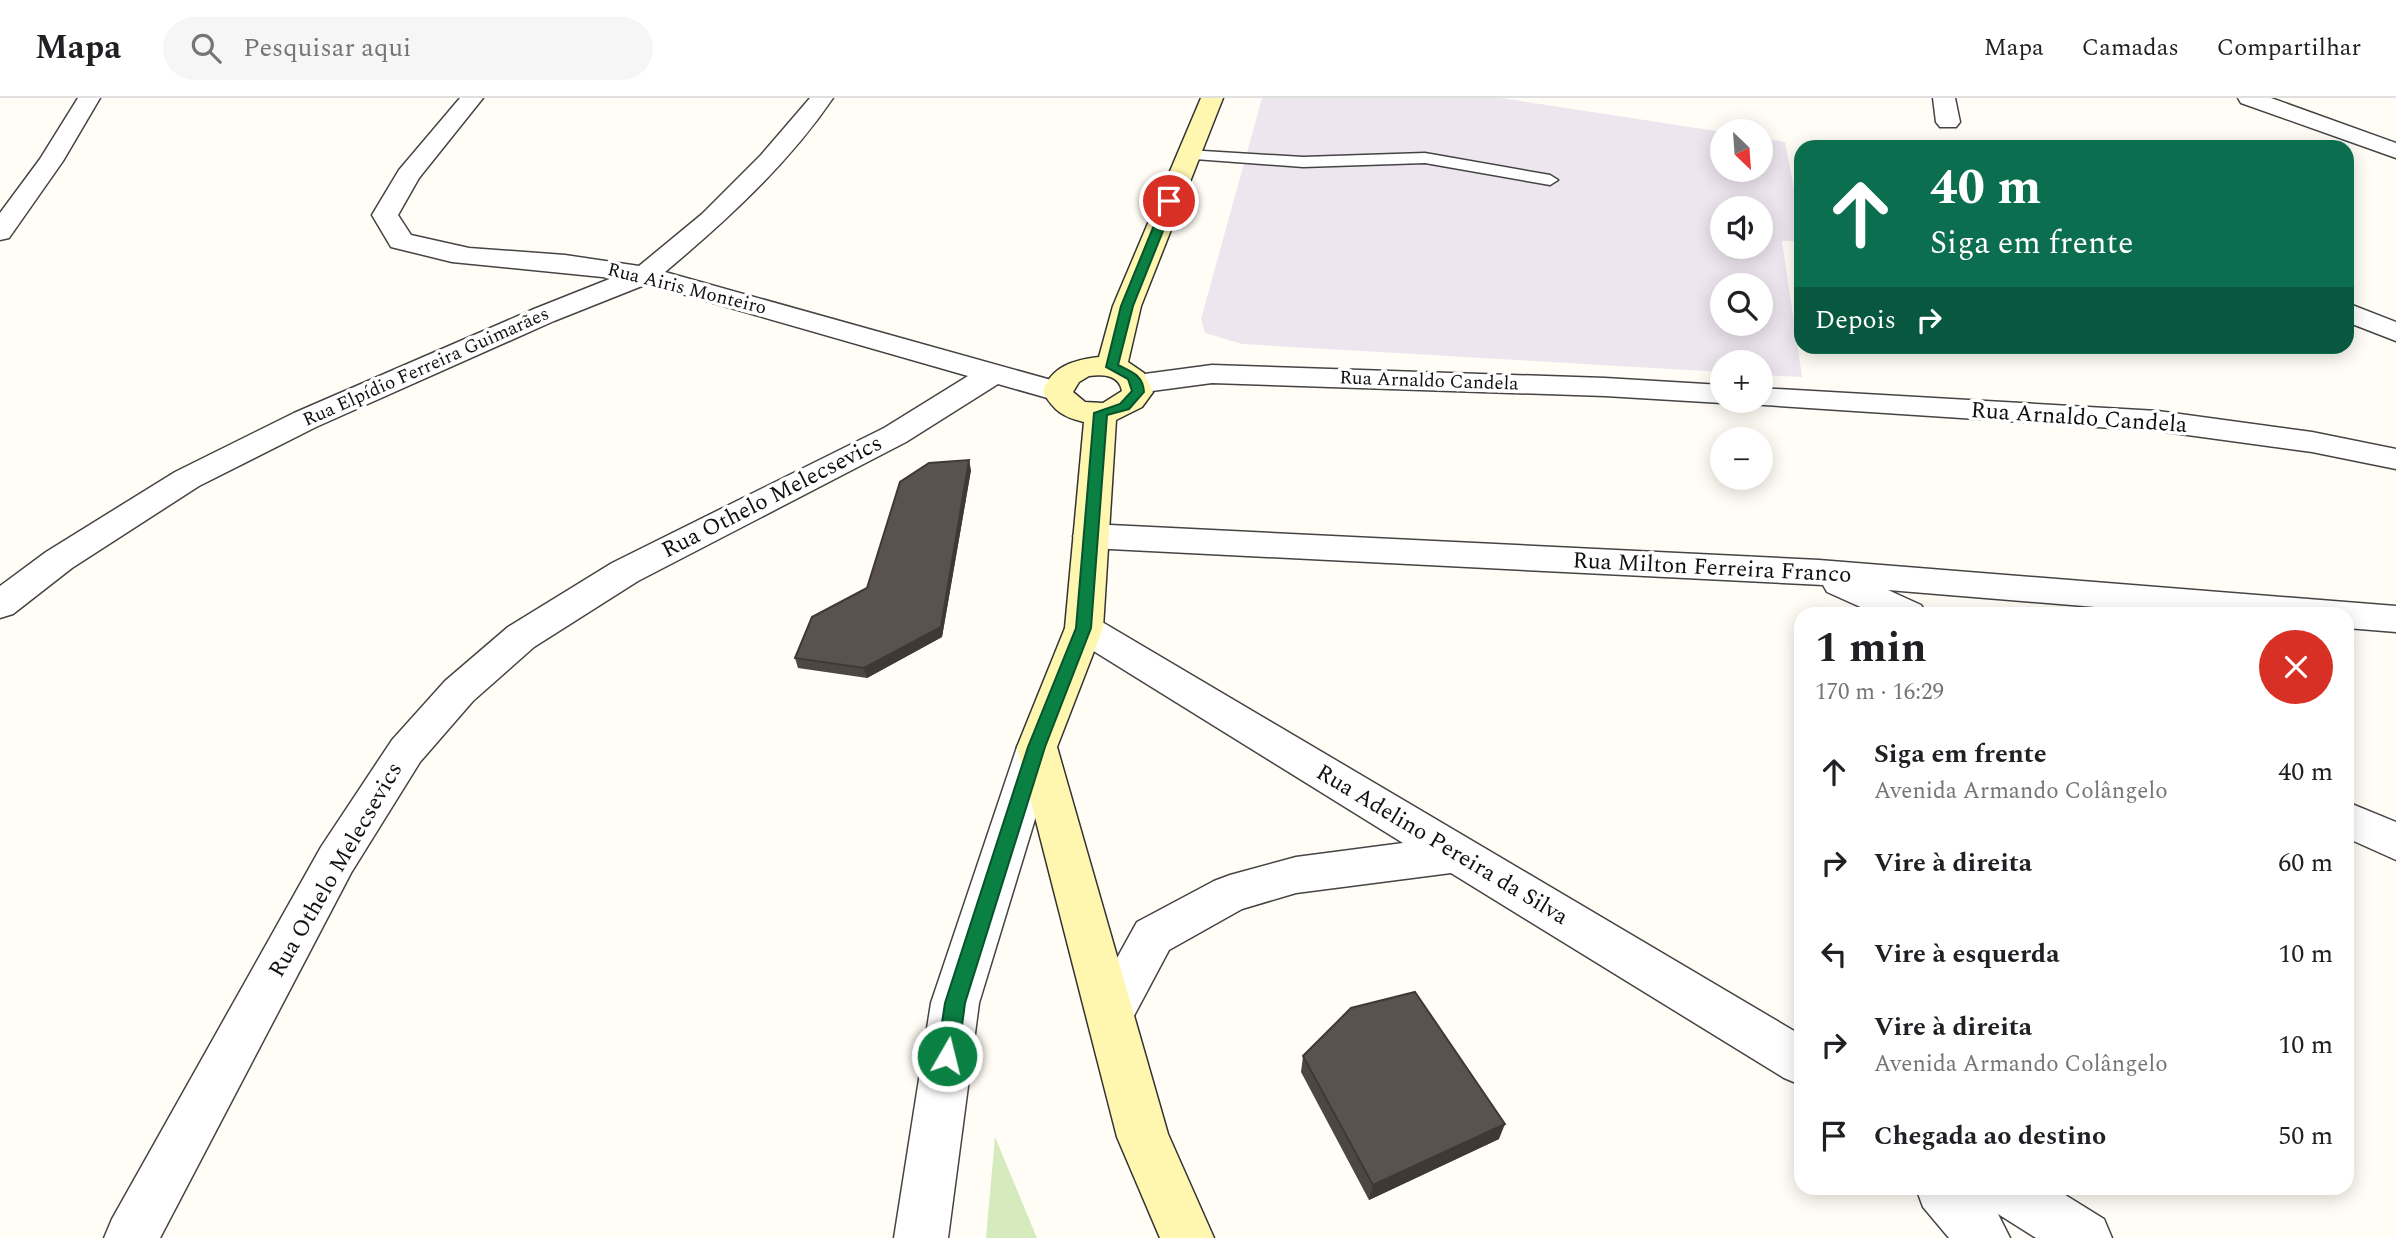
<!DOCTYPE html>
<html lang="pt">
<head>
<meta charset="utf-8">
<style>
  body { margin:0; font-family:Spectral,serif; background:#f6f6f6; color:#202124; height:100vh; display:flex; flex-direction:column; font-size:26px; white-space:nowrap }
  * { box-sizing:border-box; margin:0 }
  p { font-size:23px; color:#757577 }
  .icon { flex:none; width:38px; height:38px; fill:none; stroke:currentColor; stroke-width:2; stroke-linecap:round; stroke-linejoin:round }
  .map { position:relative; flex:1; overflow:hidden }
  .sheet { position:absolute; left:1794px; top:509px; width:560px; height:588px; display:flex; flex-direction:column; background:#fff; border-radius:21px; box-shadow:0 4px 18px #0003 }
  .sheet>* { flex:none }
  .hud { position:absolute; left:1794px; top:42px; width:560px; height:214px; border-radius:21px; box-shadow:0 4px 18px #0003; background:#0b6e4f; color:#fff; overflow:hidden }
  .needle { width:46px; rotate:155deg }
  .buttons { position:absolute; left:1710px; top:21px; display:grid; gap:14px }
  .buttons a { display:grid; place-items:center; width:63px; height:63px; border-radius:50%; background:#fff; box-shadow:0 4px 18px #0003; font-size:35px }
  .pin { position:absolute; display:grid; place-items:center; width:60px; height:60px; color:#fff; margin:-30px; border:4px solid #fff; border-radius:50%; box-shadow:0 2px 7px #0007 }
  .me { position:absolute; width:77px; margin:-38px; rotate:8deg; stroke-linejoin:round; filter:drop-shadow(0 0 5px #0008) }
  .turn { display:flex; align-items:center; gap:24px; height:147px; padding:0 21px; font-size:32px }
  .turn .icon { width:91px; height:91px; stroke-width:2.5 }
  .turn b { display:block; font-size:49px; line-height:60px }
  .then { display:flex; align-items:center; height:66px; padding:0 21px; background:#0003; gap:14px; font-size:26px }
  .round { display:grid; place-items:center; flex:none; width:74px; height:74px; border-radius:37px; background:#f6f6f6 }
  .headline { display:flex; align-items:center; justify-content:space-between; height:119px; padding:0 21px }
  h1 { font-size:42px; font-weight:700; line-height:52px }
  ul { padding:0; list-style:none }
  li { display:flex; align-items:center; gap:21px; height:91px; padding:0 21px }
  li div { flex:1 }
  li b { display:block; font-size:26px }
  li em { font-style:normal }
  header { display:flex; align-items:center; gap:42px; box-sizing:border-box; height:98px; padding:0 35px; background:#fff; border-bottom:2px solid #e0e0e0 }
  header strong { font-size:33px }
  nav { display:flex; gap:38px; margin-inline-start:auto; font-size:24px }
  .search { width:490px; height:63px; background:#f6f6f6; display:flex; align-items:center; gap:18px; box-sizing:border-box; padding:0 24px; border-radius:38px; color:#757577; font-size:26px }
  .map>svg:first-child { display:block }
</style>
</head>
<body>
<header>
<strong>Mapa</strong>
<div class="search"><svg class="icon" aria-label="search" viewBox="0 0 24 24"><circle cx="10" cy="10" r="6"/><path d="M15 15l6 6"/></svg>Pesquisar aqui</div>
<nav><a>Mapa</a><a>Camadas</a><a>Compartilhar</a></nav>
</header>
<div class="map">
<svg width="2396" height="1140" viewBox="0 0 2396 1140">
  <rect width="100%" height="100%" fill="#fffdf5"/>
  <path fill="#eee6ef" fill-rule="evenodd" d="M 1262,0 L 1502,0 L 1722,34 L 1722,72 L 1760,72 L 1761,40 L 1785,44 L 1801,128 L 1801,143 L 1782,143 L 1802,279 L 1761,277 L 1760,264 L 1722,264 L 1722,274 L 1242,246 L 1205,235 L 1201,221 ZM 1722,110 L 1760,110 L 1760,149 L 1722,149 ZM 1722,187 L 1760,187 L 1760,226 L 1722,226 Z"/>
  <path fill="#d5ebbd" d="M 995,1039 L 1037,1140 L 986,1140 Z"/>
  <g fill="none" stroke-linecap="round" stroke-linejoin="round">
    <defs>
      <path id="lane" d="M 1187,52 L 1303,59 L 1425,55 L 1550,77 L 1558,82 L 1550,87 L 1425,65 L 1303,69 L 1181,60 L 1179,57 L 1181,54 Z"/>
      <path id="street" d="M 78,0 L 100,0 L 63,63 L 9,140 L 0,142 L 0,115 L 40,61 Z
        M 460,0 L 483,0 L 419,80 L 398,117 L 411,137 L 469,150 L 565,157 L 639,168 L 702,116 L 761,57 L 810,0 L 833,0 C 788,66 727,122 665,174 L 1069,287 L 1073,294 L 1069,301 L 1058,303 L 998,286 L 906,344 L 638,483 L 534,549 L 473,603 L 420,664 L 351,775 L 160,1140 L 104,1140 L 112,1121 L 321,749 L 392,642 L 445,583 L 508,529 L 612,465 L 884,330 L 968,278 L 647,186 L 554,223 L 316,329 L 199,388 L 72,470 L 13,516 L 0,520 L 0,488 L 46,454 L 175,374 L 294,315 L 534,211 L 612,180 L 452,164 L 391,149 L 372,117 L 399,72 Z
        M 1933,0 L 1955,0 L 1960,24 L 1956,29 L 1940,29 L 1936,24 Z
        M 2238,0 L 2271,0 L 2396,45 L 2396,60 L 2241,5 Z
        M 2347,205 L 2396,224 L 2396,243 L 2347,224 Z
        M 1212,267 L 1605,280 L 1722,287 L 1722,303 L 1732,303 L 1722,305 L 1605,298 L 1212,285 L 1137,295 L 1126,293 L 1122,286 L 1126,279 L 1137,277 Z
        M 1760,290 L 2158,313 L 2312,334 L 2396,351 L 2396,371 L 2312,354 L 2158,333 L 1749,306 L 1747,303 L 1760,303 Z
        M 1090,426 L 1819,462 L 2396,508 L 2396,534 L 2347,530 L 2347,516 L 2180,516 L 1888,492 L 1921,507 L 1927,516 L 1876,516 L 1827,494 L 1823,487 L 1090,450 L 1078,446 L 1073,438 L 1078,430 Z
        M 1084,517 L 1097,521 L 1801,937 L 1801,987 L 1784,980 L 1451,775 L 1296,795 L 1242,811 L 1169,852 L 1127,931 L 1110,938 L 1093,931 L 1086,916 L 1137,824 L 1214,783 L 1230,777 L 1296,759 L 1403,745 L 1071,539 L 1065,530 L 1071,521 Z
        M 1037,633 L 1051,638 L 1057,649 L 979,905 L 948,1140 L 894,1140 L 931,905 L 1017,649 L 1023,638 Z
        M 2347,704 L 2396,724 L 2396,762 L 2347,740 Z
        M 1916,1090 L 1976,1090 L 1981,1096 L 1979,1090 L 2054,1090 L 2104,1121 L 2112,1140 L 2036,1140 L 1998,1116 L 2010,1140 L 1949,1140 L 1923,1109 Z"/>
      <path id="secondary" d="M 1201,0 L 1223,0 L 1141,208 L 1128,264 L 1144,275 L 1153,294 L 1142,309 L 1116,322 L 1103,530 L 1057,649 L 1168,1036 L 1214,1140 L 1160,1140 L 1117,1039 L 1017,649 L 1065,530 L 1084,324 C 1063,319 1054,313 1043,294 C 1051,268 1074,262 1099,259 L 1113,208 ZM 1089,278 C 1104,276 1119,277 1122,293 L 1103,305 L 1085,304 L 1073,294 L 1079,284 Z"/>
    </defs>
    <use href="#lane" stroke="#444" stroke-width="3"/>
    <use href="#street" stroke="#444" stroke-width="3"/>
    <use href="#secondary" stroke="#333" stroke-width="3"/>
    <use href="#lane" fill="#fff" fill-rule="evenodd"/>
    <use href="#street" fill="#fff" fill-rule="evenodd"/>
    <use href="#secondary" fill="#fff6b0" fill-rule="evenodd"/>
  </g>
  <path fill="#4d4742" d="M 971,372 L 942,539 L 867,580 L 798,570 L 795,560 L 867,490 Z
    M 1303,958 L 1499,1041 L 1369,1102 L 1301,974 Z"/>
  <path fill="#3f3936" d="M 969,362 L 971,372 L 942,539 L 867,580 L 864,570 Z
    M 1505,1026 L 1499,1041 L 1369,1102 L 1373,1087 Z"/>
  <path fill="#5a524d" stroke="#3f3936" stroke-width="2" d="M 969,362 L 941,529 L 864,570 L 795,560 L 812,519 L 867,490 L 900,384 L 929,365 Z
    M 1415,894 L 1505,1026 L 1373,1087 L 1303,958 L 1351,910 Z"/>
  <path fill="#0b8043" stroke="#07532c" stroke-width="2" d="M 1169,100 L 1175,103 L 1133,208 L 1118,267 C 1132,274 1143,277 1144,294 L 1129,311 L 1107,317 L 1091,530 L 1045,649 L 965,905 L 958,958 L 955,964 L 947,967 L 940,964 L 937,958 L 945,905 L 1028,649 L 1076,530 L 1094,315 L 1120,306 L 1132,293 L 1128,281 L 1106,269 L 1121,208 L 1164,103 Z"/>
  <g text-anchor="middle" dominant-baseline="central" stroke-width="7" stroke-linejoin="round" paint-order="stroke">
    <g font-size="19" fill="#111" stroke="#fff">
      <text transform="translate(687 191) rotate(14)">Rua Airis Monteiro</text>
      <text transform="translate(426 269) rotate(-24)">Rua Elpídio Ferreira Guimarães</text>
      <text transform="translate(1429 283) rotate(2)">Rua Arnaldo Candela</text>
    </g>
    <g font-size="23" fill="#111" stroke="#fff">
      <text transform="translate(2079 320) rotate(4)">Rua Arnaldo Candela</text>
      <text transform="translate(772 399) rotate(-27)">Rua Othelo Melecsevics</text>
      <text transform="translate(1712 470) rotate(3)">Rua Milton Ferreira Franco</text>
      <text transform="translate(1442 747) rotate(31)">Rua Adelino Pereira da Silva</text>
      <text transform="translate(336 772) rotate(-60)">Rua Othelo Melecsevics</text>
    </g>
  </g>
</svg>
<div class="buttons">
<a><svg class="needle" viewBox="-14 -14 28 28"><path d="M0-13l5 13h-10z" fill="#e53935"/><path d="M0 13l5-13h-10z" fill="#757577"/></svg></a>
<a><svg class="icon" aria-label="sound" viewBox="0 0 24 24"><path d="M4 9h4l5-4v14l-5-4H4zM17 9q2 3 0 6"/></svg></a>
<a><svg class="icon" aria-label="search" viewBox="0 0 24 24"><circle cx="10" cy="10" r="6"/><path d="M15 15l6 6"/></svg></a>
<a>+</a>
<a>−</a>
</div>
<div class="pin" style="left:1169px;top:103px;background:#d93025"><svg class="icon" aria-label="arrive" viewBox="0 0 24 24"><path d="M6 21V4h12l-3 4 3 4H6"/></svg></div>
<svg class="me" style="left:947px;top:958px" viewBox="-20 -20 40 40"><circle r="17" fill="#0b8043" stroke="#fff" stroke-width="3"/><path d="M0-11L8 9 0 5-8 9z" fill="#fff"/></svg>
<div class="hud">
<div class="turn"><svg class="icon" aria-label="ahead" viewBox="0 0 24 24"><path d="M12 20V5M6 11l6-6 6 6"/></svg><div><b>40 m</b>Siga em frente</div></div>
<div class="then">Depois<svg class="icon" aria-label="right" viewBox="0 0 24 24"><path d="M7 20v-9h11M14 6l5 5-5 5"/></svg></div>
</div>
<section class="sheet">
<div class="headline"><div><h1>1 min</h1><p>170 m · 16:29</p></div><a class="round" style="background:#d93025;color:#fff"><svg class="icon" aria-label="close" viewBox="0 0 24 24"><path d="M6 6l12 12M18 6L6 18"/></svg></a></div>
<ul>
<li><svg class="icon" aria-label="ahead" viewBox="0 0 24 24"><path d="M12 20V5M6 11l6-6 6 6"/></svg><div><b>Siga em frente</b><p>Avenida Armando Colângelo</p></div><em>40 m</em></li>
<li><svg class="icon" aria-label="right" viewBox="0 0 24 24"><path d="M7 20v-9h11M14 6l5 5-5 5"/></svg><div><b>Vire à direita</b></div><em>60 m</em></li>
<li><svg class="icon" aria-label="left" viewBox="0 0 24 24"><path d="M17 20v-9H6M10 6l-5 5 5 5"/></svg><div><b>Vire à esquerda</b></div><em>10 m</em></li>
<li><svg class="icon" aria-label="right" viewBox="0 0 24 24"><path d="M7 20v-9h11M14 6l5 5-5 5"/></svg><div><b>Vire à direita</b><p>Avenida Armando Colângelo</p></div><em>10 m</em></li>
<li><svg class="icon" aria-label="arrive" viewBox="0 0 24 24"><path d="M6 21V4h12l-3 4 3 4H6"/></svg><div><b>Chegada ao destino</b></div><em>50 m</em></li>
</ul>
</section>
</div>
</body>
</html>
